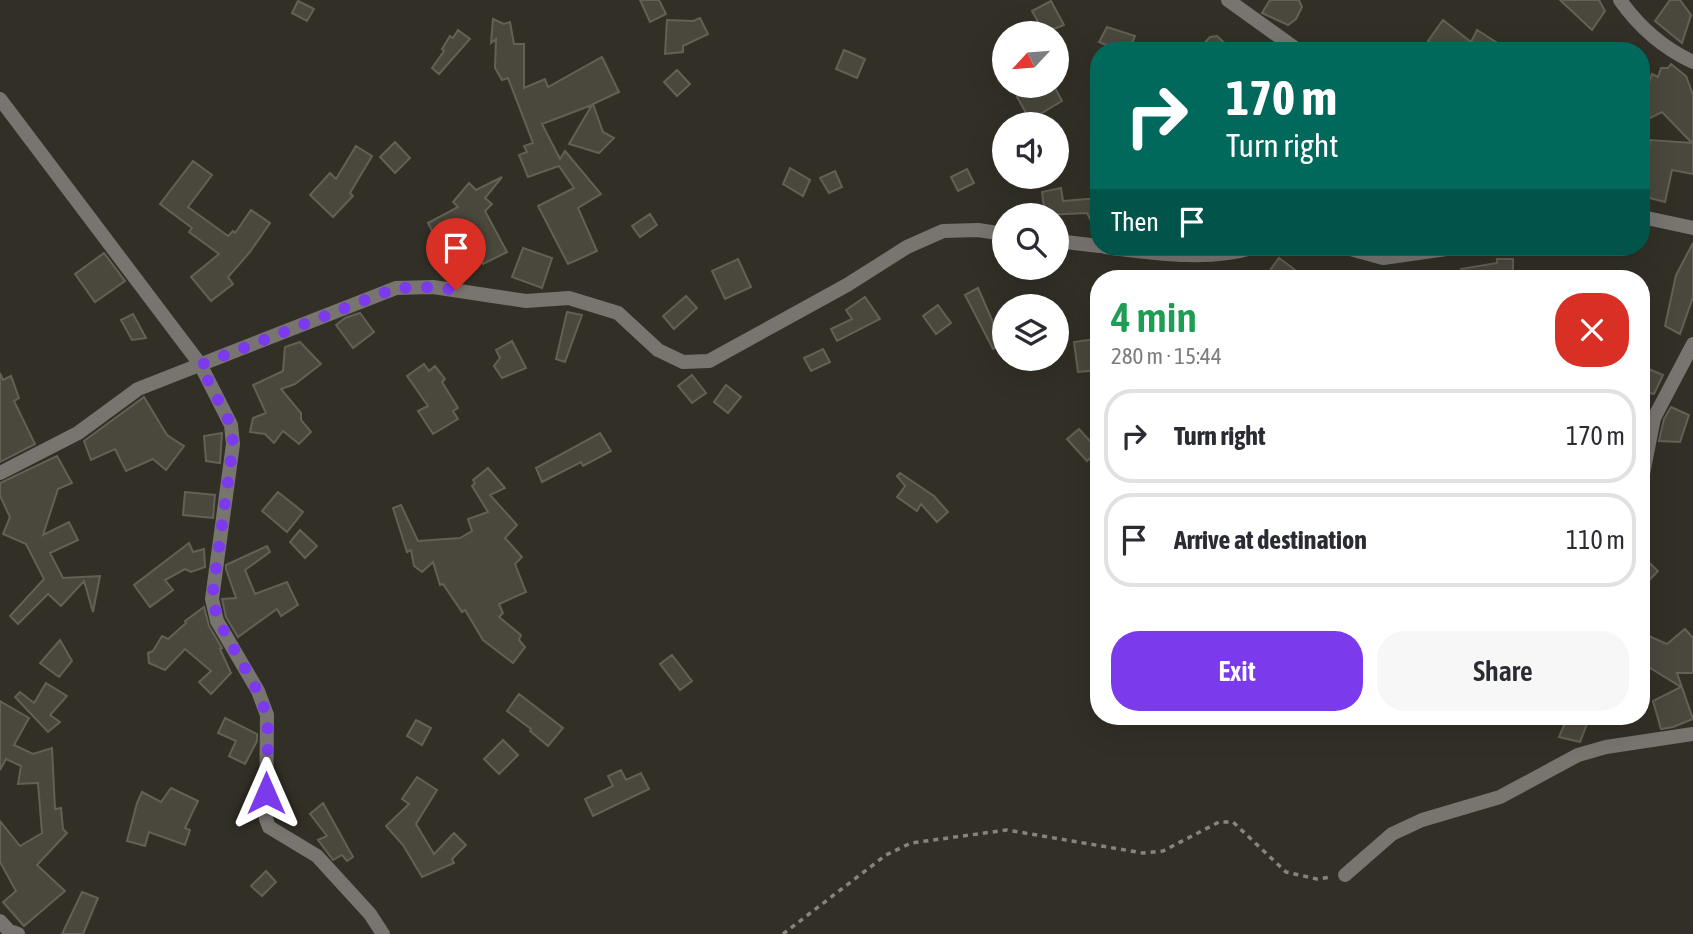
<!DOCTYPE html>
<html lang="en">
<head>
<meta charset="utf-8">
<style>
  body { margin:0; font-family:"Asap Condensed",sans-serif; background:#f7f7f7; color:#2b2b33; height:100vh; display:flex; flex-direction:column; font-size:26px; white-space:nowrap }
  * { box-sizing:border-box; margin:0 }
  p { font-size:23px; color:#7c7c81 }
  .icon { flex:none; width:38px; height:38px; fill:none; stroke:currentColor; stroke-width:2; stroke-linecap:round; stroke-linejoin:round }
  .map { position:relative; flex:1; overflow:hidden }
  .panel { position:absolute; left:1090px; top:270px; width:560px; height:455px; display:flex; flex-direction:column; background:#fff; border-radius:28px; box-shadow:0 7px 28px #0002 }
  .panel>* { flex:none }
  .top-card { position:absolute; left:1090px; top:42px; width:560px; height:214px; border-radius:28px; box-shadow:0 7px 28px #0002; background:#00695c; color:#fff; overflow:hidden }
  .needle { width:46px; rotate:244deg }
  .controls { position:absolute; left:992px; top:21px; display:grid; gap:14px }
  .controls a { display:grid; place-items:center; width:77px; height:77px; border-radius:50%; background:#fff; box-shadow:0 7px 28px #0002; font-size:35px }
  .pin { position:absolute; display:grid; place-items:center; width:60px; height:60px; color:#fff; margin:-72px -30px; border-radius:50% 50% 50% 0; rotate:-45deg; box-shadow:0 0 7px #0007 }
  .pin .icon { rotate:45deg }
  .me { position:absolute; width:77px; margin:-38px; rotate:0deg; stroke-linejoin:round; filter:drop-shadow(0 0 5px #0008) }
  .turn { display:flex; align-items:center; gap:24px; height:147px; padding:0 21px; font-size:32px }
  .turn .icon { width:91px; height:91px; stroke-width:2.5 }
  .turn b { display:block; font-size:49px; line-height:60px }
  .then { display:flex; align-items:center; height:66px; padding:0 21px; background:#0003; gap:14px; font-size:26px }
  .round { display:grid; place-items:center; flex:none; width:74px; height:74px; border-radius:28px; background:#f7f7f7 }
  .head { display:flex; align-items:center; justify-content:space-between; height:119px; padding:0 21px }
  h1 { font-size:42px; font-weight:600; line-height:52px; color:#1e9e55 }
  .action { display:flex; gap:14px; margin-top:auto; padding:14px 21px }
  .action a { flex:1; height:80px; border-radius:28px; background:#7c3aed; color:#fff; font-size:28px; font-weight:600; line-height:80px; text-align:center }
  .action a+a { background:#f7f7f7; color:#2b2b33 }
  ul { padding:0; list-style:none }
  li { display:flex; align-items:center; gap:21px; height:94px; margin:0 14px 10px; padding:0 7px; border:4px solid #e1e1e2; border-radius:28px }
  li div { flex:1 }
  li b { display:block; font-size:26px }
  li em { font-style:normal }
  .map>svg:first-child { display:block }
</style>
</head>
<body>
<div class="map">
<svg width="1693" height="934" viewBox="0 0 1693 934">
  <rect width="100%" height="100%" fill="#322f26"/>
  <path fill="#4a473d" stroke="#636055" stroke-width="2" d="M 640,0 L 659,0 L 666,14 L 650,22 Z
    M 1270,0 L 1299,0 L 1302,7 L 1296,19 L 1288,25 L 1262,13 Z
    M 1560,0 L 1599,0 L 1605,11 L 1592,30 Z
    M 1670,0 L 1680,0 L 1691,15 L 1682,43 L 1655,21 Z
    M 298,1 L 314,9 L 307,21 L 292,13 Z
    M 1051,1 L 1064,25 L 1044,33 L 1032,11 Z
    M 700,18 L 708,34 L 683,46 L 683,52 L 665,54 L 667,20 L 693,21 Z
    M 493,19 L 504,24 L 510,22 L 514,44 L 524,44 L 524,88 L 545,79 L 548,87 L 602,57 L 619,92 L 593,104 L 603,132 L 614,138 L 599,153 L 569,144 L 592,105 L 542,124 L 560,159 L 565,151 L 601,194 L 578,208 L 597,251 L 568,264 L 538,206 L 574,188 L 559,166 L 528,177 L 519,155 L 527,152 L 524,146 L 533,143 L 508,78 L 502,80 L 495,68 L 496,39 L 491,43 Z
    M 1443,20 L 1471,42 L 1477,30 L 1510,51 L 1444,51 L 1428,41 Z
    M 1107,27 L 1135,36 L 1129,51 L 1120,51 L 1099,42 Z
    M 458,30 L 470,39 L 439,74 L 432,68 L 444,51 L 442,49 L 450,36 L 453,38 Z
    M 1217,36 L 1233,51 L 1197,51 L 1210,37 Z
    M 844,50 L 865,59 L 857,78 L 836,69 Z
    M 1671,64 L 1686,76 L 1693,95 L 1693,174 L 1672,170 L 1665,202 L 1642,196 L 1642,166 L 1647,166 L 1650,140 L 1692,143 L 1662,112 L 1642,122 L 1642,102 L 1652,74 L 1658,77 L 1661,68 L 1668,68 Z
    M 677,70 L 690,84 L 677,96 L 664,82 Z
    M 1037,86 L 1054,86 L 1062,101 L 1030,120 L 1017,97 Z
    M 395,142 L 410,158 L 395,173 L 380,157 Z
    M 356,146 L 372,156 L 350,193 L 353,196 L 333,217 L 310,195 L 330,173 L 336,179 Z
    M 193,161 L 212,175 L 188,207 L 228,236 L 233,231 L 235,233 L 251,210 L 270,223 L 250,252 L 228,277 L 233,284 L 211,301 L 191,277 L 219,254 L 189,232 L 192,228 L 160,204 Z
    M 790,168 L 810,180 L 803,196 L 783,184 Z
    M 967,169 L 974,183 L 958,191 L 951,177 Z
    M 835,171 L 842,187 L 829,193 L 820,178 Z
    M 502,177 L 485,198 L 492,204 L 485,211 L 507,252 L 483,264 L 463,227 L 443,237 L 441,234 L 435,237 L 428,223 L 458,207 L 453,202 L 469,183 L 476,190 Z
    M 1061,188 L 1063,201 L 1099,198 L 1099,236 L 1087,213 L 1045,215 L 1042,192 Z
    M 650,214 L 657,225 L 640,237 L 632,226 Z
    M 1693,243 L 1693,297 L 1680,334 L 1665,326 L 1676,275 Z
    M 523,248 L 552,258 L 542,288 L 512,277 Z
    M 104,253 L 125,281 L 95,302 L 75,274 Z
    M 1279,258 L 1306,278 L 1275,278 L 1268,273 Z
    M 738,259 L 751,287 L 725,299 L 712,271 Z
    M 1497,259 L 1513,259 L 1513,277 L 1462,276 L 1461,269 L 1497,263 Z
    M 978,288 L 1003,345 L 993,349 L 965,295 Z
    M 686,296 L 697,308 L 674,329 L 663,316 Z
    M 865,297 L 880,319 L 837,341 L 831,329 L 852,319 L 846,310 Z
    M 938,305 L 951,323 L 936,334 L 923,316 Z
    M 567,312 L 582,315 L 565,362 L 556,359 Z
    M 360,313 L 374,332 L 353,348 L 336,325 L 345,318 Z
    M 133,314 L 146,338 L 132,340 L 121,320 Z
    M 1096,339 L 1097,348 L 1099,348 L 1099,370 L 1078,372 L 1074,342 Z
    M 512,341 L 526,368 L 502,378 L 494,366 L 500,358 L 496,350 Z
    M 300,342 L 321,364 L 295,384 L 281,389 L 301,413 L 301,420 L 311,432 L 299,444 L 283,431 L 274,443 L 265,434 L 250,432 L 253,418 L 266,413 L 253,385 L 283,371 L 285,347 Z
    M 823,349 L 830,362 L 811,371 L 804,358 Z
    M 424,364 L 429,371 L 435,366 L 445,379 L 442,382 L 458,408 L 453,411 L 458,419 L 433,434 L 418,411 L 428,406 L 407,376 Z
    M 1642,366 L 1663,375 L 1654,394 L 1642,391 Z
    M 0,373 L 3,380 L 11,376 L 19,398 L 14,401 L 35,444 L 0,462 Z
    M 692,375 L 706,393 L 692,403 L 678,386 Z
    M 726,385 L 741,397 L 728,413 L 714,402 Z
    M 144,397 L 167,435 L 184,446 L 166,470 L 153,459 L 126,471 L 115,449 L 91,460 L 84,441 Z
    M 1671,407 L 1689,415 L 1680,442 L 1659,441 L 1664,419 Z
    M 1079,429 L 1099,451 L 1087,461 L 1067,439 Z
    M 222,433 L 220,463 L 206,461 L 204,436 Z
    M 600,433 L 611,451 L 583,466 L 581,462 L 542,482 L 536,468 Z
    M 57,456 L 72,483 L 58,489 L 43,535 L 69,522 L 78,540 L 50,553 L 63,578 L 100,576 L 93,612 L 84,581 L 61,606 L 48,594 L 18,624 L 10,616 L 44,579 L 26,544 L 3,534 L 10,517 L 0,496 L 0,483 Z
    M 488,468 L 505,488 L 490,495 L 517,525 L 505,538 L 522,557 L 515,564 L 526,592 L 499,604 L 503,613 L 499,617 L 521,635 L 519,640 L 525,647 L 513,663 L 483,640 L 465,610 L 462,612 L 443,584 L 440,585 L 433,562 L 422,572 L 414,566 L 411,550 L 407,552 L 393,508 L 401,505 L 418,541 L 460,538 L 472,531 L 468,519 L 488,512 L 472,486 L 475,483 L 473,480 Z
    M 900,473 L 934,496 L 948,512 L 937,522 L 921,504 L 917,511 L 897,497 L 905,486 L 897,476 Z
    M 185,492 L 215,495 L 213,518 L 183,515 Z
    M 278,492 L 303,512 L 287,532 L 262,511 Z
    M 300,530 L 317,546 L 305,558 L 290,542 Z
    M 189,543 L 193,552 L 204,549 L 205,567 L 191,572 L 185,569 L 165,580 L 173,590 L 150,607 L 134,585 Z
    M 267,546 L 270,552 L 245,570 L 255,594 L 287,582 L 298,605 L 281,616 L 277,609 L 238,637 L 226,617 L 222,599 L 236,598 L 226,569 L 226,565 Z
    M 1642,556 L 1658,571 L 1642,588 Z
    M 204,607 L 209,626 L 222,648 L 220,649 L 231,673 L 211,694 L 199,682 L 211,671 L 185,649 L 165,670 L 149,663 L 148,653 L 153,651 L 162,636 L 168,639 L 186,623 L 185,621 Z
    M 1685,629 L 1693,638 L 1693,673 L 1677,673 L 1693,719 L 1673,727 L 1661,729 L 1653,701 L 1681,687 L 1642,663 L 1642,633 L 1667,644 Z
    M 60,640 L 72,661 L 59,677 L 40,663 Z
    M 672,655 L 692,681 L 680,690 L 660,664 Z
    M 46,683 L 67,696 L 50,715 L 60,722 L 48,732 L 15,697 L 20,692 L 34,703 Z
    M 519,694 L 563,728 L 548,746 L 530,731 L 531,729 L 507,711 Z
    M 0,701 L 29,718 L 14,745 L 33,754 L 52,748 L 55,809 L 61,808 L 63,829 L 67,833 L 37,865 L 65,891 L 24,926 L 3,902 L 16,891 L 0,862 L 0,821 L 20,846 L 42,833 L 38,783 L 18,784 L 21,766 L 6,759 L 0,770 Z
    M 1568,716 L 1590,716 L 1580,742 L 1559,737 Z
    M 225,718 L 257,734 L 257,741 L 245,764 L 229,756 L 236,741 L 218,733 Z
    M 416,720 L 431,728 L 422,745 L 407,736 Z
    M 503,740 L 518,755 L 499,774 L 484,759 Z
    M 621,770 L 626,780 L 641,773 L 649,789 L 593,816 L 585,799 L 613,786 L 608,776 Z
    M 417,777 L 437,790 L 416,824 L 434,854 L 454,833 L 466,845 L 452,859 L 454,863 L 422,877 L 403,845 L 386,826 L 409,804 L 402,799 Z
    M 171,788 L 198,801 L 185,828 L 190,830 L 185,845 L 149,832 L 145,846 L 127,841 L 137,803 L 142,792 L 161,802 Z
    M 323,803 L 353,857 L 347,861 L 342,855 L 333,860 L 318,840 L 327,836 L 310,814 Z
    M 266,871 L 276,882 L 262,896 L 251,886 Z
    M 82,892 L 98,898 L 83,934 L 62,934 Z"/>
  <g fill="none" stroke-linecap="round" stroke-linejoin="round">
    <path stroke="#86847c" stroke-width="3.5" stroke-dasharray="5 5" stroke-linecap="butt" d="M 783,934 L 886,855 L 911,843 L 1007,830 L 1143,853 L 1163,851 L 1219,822 L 1233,822 L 1286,872 L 1317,879 L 1332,877"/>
    <path stroke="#787571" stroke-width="14" d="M 1228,0 L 1299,51
      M 1620,0 C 1639,27 1663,48 1693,62
      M 0,99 L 200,364 L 231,425 L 233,444 L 212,599 L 217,621 L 258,691 L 267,715 L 266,819 L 269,827 L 317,856 L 370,914 L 383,934
      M 1642,217 L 1693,228
      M 1057,241 L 1099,246
      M 1105,247 C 1153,253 1209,262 1255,247
      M 1343,247 L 1383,258 L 1461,247
      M 0,473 L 78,433 L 138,389 L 396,288 L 433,287 L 526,301 L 569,298 L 618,313 L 658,350 L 683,362 L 709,361 L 847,285 L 907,247 L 943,231 L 978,230 L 1004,234
      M 1642,479 L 1654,418 L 1693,344
      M 1345,875 L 1392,834 L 1422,820 L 1500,797 L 1578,755 L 1606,747 L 1693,734
      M 0,921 L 9,931 L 18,934"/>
  </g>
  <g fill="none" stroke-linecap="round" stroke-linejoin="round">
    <path stroke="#7c3aed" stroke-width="12" stroke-dasharray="0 21.6" d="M 266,793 C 266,772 271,730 265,711 C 252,670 222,641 212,598 L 233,444 L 231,425 L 200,365 L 396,288 L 433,287 L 456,290"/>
  </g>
</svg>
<div class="controls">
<a><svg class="needle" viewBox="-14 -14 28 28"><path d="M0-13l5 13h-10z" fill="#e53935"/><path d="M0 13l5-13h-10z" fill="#7c7c81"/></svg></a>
<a><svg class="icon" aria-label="sound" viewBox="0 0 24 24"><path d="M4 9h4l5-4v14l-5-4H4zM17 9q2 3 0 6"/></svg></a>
<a><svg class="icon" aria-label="search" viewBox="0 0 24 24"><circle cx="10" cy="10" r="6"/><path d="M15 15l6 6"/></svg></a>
<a><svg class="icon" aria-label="layers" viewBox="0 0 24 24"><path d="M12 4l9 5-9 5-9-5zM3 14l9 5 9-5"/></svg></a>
</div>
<div class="pin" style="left:456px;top:290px;background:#d93025"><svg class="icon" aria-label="arrive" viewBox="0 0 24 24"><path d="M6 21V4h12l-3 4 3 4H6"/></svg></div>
<svg class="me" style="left:266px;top:793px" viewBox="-20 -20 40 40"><path d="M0-17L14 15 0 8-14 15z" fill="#7c3aed" stroke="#fff" stroke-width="4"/></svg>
<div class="top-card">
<div class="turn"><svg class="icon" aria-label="right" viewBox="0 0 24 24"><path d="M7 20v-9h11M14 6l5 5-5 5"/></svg><div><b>170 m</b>Turn right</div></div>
<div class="then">Then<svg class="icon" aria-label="arrive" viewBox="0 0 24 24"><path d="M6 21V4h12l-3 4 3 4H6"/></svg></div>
</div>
<section class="panel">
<div class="head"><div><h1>4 min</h1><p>280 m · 15:44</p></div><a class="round" style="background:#d93025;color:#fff"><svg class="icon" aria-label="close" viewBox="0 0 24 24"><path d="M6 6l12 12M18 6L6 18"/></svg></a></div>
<ul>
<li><svg class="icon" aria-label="right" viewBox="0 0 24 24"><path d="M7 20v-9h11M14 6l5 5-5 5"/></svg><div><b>Turn right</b></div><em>170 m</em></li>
<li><svg class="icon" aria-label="arrive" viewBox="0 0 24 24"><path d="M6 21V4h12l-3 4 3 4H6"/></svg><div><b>Arrive at destination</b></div><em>110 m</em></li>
</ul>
<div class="action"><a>Exit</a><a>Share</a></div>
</section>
</div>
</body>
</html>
